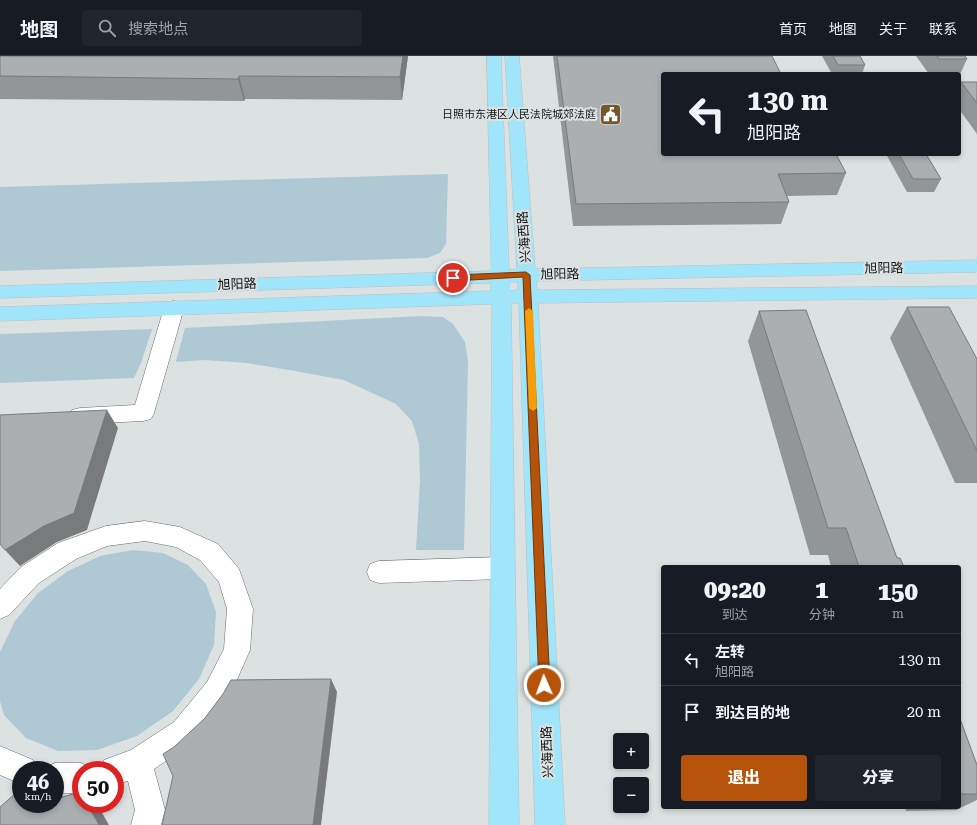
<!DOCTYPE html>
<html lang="zh">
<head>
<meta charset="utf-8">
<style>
  body { margin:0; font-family:"Roboto Serif","Noto Sans SC",serif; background:#20242c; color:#f1f3f6; height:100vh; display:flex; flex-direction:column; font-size:15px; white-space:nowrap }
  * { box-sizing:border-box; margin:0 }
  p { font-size:13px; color:#9ea1a6 }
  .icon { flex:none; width:22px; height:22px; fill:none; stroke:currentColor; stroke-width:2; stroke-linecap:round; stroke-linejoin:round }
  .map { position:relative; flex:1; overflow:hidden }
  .drawer { position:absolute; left:661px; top:509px; width:300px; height:244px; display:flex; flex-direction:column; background:#171b24; border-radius:4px; box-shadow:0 2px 6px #0003 }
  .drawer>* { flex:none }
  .banner { position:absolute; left:661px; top:16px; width:300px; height:84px; border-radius:4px; box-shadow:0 2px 6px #0003; background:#171b24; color:#f1f3f6; overflow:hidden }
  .controls { position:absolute; left:613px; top:677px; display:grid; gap:8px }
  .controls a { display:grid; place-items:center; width:36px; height:36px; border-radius:4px; background:#171b24; box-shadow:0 2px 6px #0003; font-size:20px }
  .speed { position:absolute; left:12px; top:705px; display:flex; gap:8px; font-size:20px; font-weight:700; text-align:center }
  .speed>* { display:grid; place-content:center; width:52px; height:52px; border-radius:50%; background:#171b24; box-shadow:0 2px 6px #0003; line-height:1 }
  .speed small { font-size:10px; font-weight:400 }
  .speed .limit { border:6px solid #d22; background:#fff; color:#111 }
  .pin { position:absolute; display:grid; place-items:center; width:34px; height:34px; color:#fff; margin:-17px; border:2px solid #fff; border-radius:50%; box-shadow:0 1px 4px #0007 }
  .me { position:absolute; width:44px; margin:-22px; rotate:358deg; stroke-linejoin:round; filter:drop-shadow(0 0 3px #0008) }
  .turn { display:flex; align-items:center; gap:14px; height:84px; padding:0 20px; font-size:18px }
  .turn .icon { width:52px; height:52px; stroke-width:2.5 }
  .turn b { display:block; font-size:28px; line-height:34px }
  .eta { display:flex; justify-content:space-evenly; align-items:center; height:68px; text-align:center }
  .eta b { font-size:24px; font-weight:800; line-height:28px }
  .button { display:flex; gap:8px; margin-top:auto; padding:8px 20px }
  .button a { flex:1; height:46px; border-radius:4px; background:#b45309; color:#fff; font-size:16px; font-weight:800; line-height:46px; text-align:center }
  .button a+a { background:#20242c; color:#f1f3f6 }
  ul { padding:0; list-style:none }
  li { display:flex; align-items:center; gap:12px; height:52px; padding:0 20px; border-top:1px solid #363941 }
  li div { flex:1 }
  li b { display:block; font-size:15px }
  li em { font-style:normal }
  header { display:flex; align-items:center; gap:24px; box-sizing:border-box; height:56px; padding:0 20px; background:#171b24; border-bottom:1px solid #363941 }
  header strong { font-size:19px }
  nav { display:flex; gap:22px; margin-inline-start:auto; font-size:14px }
  .search { width:280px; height:36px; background:#20242c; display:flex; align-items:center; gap:10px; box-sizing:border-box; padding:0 14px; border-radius:4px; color:#9ea1a6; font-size:15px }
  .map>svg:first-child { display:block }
</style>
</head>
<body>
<header>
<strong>地图</strong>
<div class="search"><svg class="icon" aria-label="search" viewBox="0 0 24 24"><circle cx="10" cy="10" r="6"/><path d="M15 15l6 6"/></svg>搜索地点</div>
<nav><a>首页</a><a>地图</a><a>关于</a><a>联系</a></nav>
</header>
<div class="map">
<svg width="977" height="769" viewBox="0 0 977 769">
  <rect width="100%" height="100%" fill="#dce1e2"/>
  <path fill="#aec9d3" d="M 448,118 L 446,188 L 440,197 L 427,202 L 0,215 L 0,131 Z
    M 422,260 L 443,261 L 453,268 L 465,286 L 468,305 L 464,494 L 416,494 L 420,424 L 419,388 L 412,365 L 396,348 L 344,324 L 295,315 L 247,307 L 205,304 L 176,306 L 185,272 Z
    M 152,273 L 141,307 L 134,322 L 0,327 L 0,278 Z
    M 133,494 L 163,497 L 188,509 L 206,528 L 216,556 L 214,589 L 199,623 L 173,655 L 137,680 L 97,694 L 58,695 L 26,682 L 4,659 L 0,645 L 0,596 L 15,565 L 38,537 L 68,515 L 100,500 Z"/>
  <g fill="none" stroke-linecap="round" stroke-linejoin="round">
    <defs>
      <path id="minor" d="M 174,245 L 181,247 L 184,252 L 154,357 L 151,363 L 143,365 L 80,368 L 72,366 L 69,360 L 72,354 L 80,352 L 135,349 L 164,252 L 167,247 Z
        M 145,465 L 180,471 L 218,488 L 239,513 L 253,553 L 250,594 L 227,646 L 194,686 L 154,713 L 165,754 L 161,769 L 131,769 L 135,754 L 128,725 L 115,728 L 115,714 L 99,714 L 104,704 L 131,694 L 174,666 L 207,626 L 224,593 L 227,553 L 219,526 L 200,504 L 176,491 L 145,485 L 107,490 L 76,503 L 39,527 L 9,559 L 0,563 L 0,533 L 21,511 L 58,487 L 106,470 Z
        M 502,501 L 511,504 L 514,512 L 511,520 L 502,523 L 379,527 L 370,524 L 367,516 L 370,508 L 379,505 Z
        M 0,690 L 33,704 L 38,714 L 21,714 L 21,728 L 0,719 Z
        M 55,707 L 81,707 L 91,712 L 92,714 L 81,714 L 81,737 L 55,737 L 55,714 L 44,714 L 45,712 Z"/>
      <path id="major" d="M 487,0 L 501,0 L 509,214 L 517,214 L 505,0 L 519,0 L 535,213 L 977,204 L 977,216 L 536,225 L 537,234 L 977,230 L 977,242 L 538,247 L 565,769 L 535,769 L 519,247 L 511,247 L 519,769 L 489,769 L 492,248 L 0,265 L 0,251 L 491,235 L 491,227 L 0,242 L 0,230 L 491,215 ZM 510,226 L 518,226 L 518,234 L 510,235 Z"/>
    </defs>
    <use href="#minor" stroke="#676b6c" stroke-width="1"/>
    <use href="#major" stroke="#bdbdbd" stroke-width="1"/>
    <use href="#minor" fill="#fff" fill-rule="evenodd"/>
    <use href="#major" fill="#a1e5fa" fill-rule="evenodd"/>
  </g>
  <path fill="#939698" d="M 0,0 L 408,0 L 402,44 L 245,43 L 244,45 L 0,43 Z
    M 553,0 L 772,0 L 663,18 L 846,117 L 837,139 L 787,140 L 789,146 L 781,168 L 573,170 Z
    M 822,0 L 860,0 L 865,9 L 862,18 L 832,18 Z
    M 916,0 L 965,0 L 967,3 L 959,21 L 959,18 L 929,18 Z
    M 961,26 L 977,26 L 977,78 L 959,53 L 959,30 Z
    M 886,98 L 926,98 L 941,123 L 934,136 L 907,136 Z
    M 907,251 L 977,303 L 977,427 L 955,427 L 890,282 Z
    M 759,255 L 897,502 L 904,511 L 831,511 L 828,499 L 810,499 L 748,285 Z
    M 959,660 L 977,709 L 977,744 L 956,754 L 906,755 L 905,751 L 959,751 Z"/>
  <path fill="#787a7c" d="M 403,0 L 408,0 L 402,44 L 400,21 Z
    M 239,20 L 245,43 L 244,45 L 238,23 Z
    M 107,354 L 118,372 L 87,474 L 57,486 L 20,510 L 5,494 Z
    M 331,623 L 337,636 L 321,769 L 313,769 Z
    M 87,748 L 97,748 L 109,769 L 99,769 Z"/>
  <path fill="#abafb1" stroke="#787a7c" d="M 0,0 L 403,0 L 400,21 L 239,20 L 238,23 L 0,20 Z
    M 557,0 L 772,0 L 781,18 L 663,18 L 663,98 L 836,98 L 846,117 L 778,118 L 789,146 L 576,148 Z
    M 833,0 L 860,0 L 865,9 L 838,9 Z
    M 937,0 L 965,0 L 967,3 L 939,3 Z
    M 961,26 L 977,26 L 977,47 Z
    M 899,98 L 926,98 L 941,123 L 913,123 Z
    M 907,251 L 949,251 L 977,303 L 977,395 Z
    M 806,254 L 897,502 L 900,502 L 904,511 L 859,511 L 846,472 L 828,472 L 759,255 Z
    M 107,354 L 74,457 L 44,470 L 5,494 L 0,488 L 0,359 Z
    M 331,623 L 313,769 L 162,769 L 173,720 L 163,698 L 174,691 L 205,662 L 223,638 L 231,624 Z
    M 959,660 L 977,709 L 977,738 L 959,738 Z
    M 81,736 L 81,748 L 87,748 L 99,769 L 0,769 L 0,751 L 16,737 L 21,738 L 21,748 L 55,748 L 55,742 L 62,741 Z"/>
  <path fill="#b45309" stroke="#753606" d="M 526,216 L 530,219 L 550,629 L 548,633 L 544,635 L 540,633 L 539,629 L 523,221 L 453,225 L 449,222 L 453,219 Z"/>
  <path fill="#f59e0b" d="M 529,252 L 533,255 L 537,352 L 533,355 L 529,352 L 525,255 Z"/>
  <defs>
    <symbol id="civic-square" viewBox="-11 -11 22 22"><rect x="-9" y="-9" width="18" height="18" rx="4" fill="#76562c" stroke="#dce1e2"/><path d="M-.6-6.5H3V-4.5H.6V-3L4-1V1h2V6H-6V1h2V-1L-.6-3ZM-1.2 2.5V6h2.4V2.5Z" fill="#fff"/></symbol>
  </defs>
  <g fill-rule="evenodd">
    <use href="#civic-square" x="598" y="46" width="25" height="25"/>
  </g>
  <g text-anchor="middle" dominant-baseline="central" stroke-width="4" stroke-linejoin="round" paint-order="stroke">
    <g font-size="11" fill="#131415" stroke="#dce1e2" text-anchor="end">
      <text x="596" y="58">日照市东港区人民法院城郊法庭</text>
    </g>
    <g font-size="13" fill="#131415" stroke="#dce1e2">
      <text transform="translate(524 181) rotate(-94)">兴海西路</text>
      <text transform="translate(884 212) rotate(-1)">旭阳路</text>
      <text transform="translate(560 218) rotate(-1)">旭阳路</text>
      <text transform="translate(237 228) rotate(-2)">旭阳路</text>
      <text transform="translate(547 696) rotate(-92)">兴海西路</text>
    </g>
  </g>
</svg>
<div class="controls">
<a>+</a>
<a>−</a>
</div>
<div class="speed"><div>46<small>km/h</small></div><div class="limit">50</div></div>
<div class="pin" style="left:453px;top:222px;background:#d93025"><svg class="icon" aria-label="arrive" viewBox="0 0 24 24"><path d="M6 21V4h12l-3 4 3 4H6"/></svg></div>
<svg class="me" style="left:544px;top:629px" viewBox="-20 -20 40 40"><circle r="17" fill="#b45309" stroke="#fff" stroke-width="3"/><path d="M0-11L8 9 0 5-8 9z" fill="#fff"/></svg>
<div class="banner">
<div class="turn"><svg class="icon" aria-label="left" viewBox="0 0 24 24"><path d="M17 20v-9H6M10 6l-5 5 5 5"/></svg><div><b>130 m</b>旭阳路</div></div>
</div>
<section class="drawer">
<div class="eta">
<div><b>09:20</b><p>到达</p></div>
<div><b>1</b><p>分钟</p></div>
<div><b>150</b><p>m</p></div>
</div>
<ul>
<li><svg class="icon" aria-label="left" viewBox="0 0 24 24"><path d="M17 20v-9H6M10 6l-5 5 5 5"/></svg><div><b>左转</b><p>旭阳路</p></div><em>130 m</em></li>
<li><svg class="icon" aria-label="arrive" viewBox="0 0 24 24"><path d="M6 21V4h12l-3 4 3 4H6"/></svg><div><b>到达目的地</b></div><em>20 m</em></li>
</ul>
<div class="button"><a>退出</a><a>分享</a></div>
</section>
</div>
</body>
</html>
